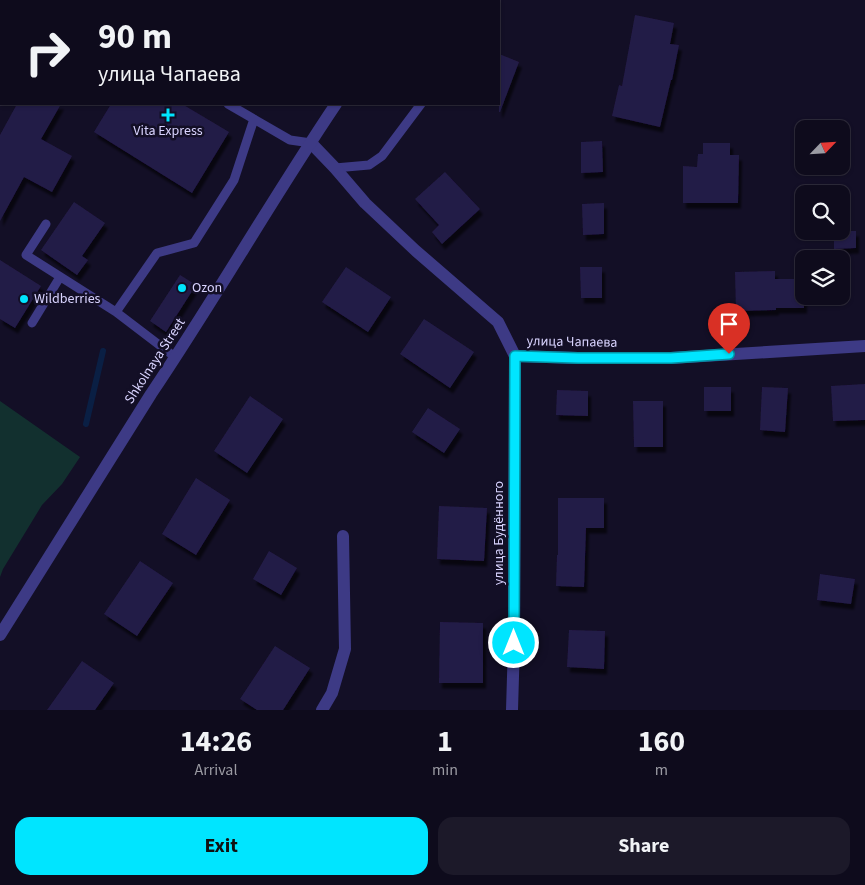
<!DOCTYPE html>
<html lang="en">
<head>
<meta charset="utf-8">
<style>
  body { margin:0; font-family:"Source Sans 3",sans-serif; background:#1c1929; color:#f1f3f6; height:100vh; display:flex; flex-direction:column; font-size:19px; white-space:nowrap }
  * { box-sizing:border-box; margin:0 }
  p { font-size:16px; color:#9b9ba3 }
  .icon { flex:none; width:28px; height:28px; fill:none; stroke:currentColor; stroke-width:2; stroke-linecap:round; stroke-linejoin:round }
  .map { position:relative; height:710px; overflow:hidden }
  .sheet { display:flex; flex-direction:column; background:#0e0b1c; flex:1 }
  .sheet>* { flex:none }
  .guide { position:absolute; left:0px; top:0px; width:500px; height:105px; box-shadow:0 1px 4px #0004,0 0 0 1px #2e2b3b; background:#0e0b1c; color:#f1f3f6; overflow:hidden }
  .needle { width:32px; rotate:65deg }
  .buttons { position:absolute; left:795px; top:120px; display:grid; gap:10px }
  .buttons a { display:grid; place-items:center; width:55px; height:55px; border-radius:10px; background:#0e0b1c; box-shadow:0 1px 4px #0004,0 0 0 1px #2e2b3b; font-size:25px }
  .pin { position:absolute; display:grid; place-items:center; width:42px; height:42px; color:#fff; margin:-51px -21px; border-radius:50% 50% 50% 0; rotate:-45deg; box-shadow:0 0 5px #0007 }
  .pin .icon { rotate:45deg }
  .me { position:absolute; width:55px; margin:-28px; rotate:0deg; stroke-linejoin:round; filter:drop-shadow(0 0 4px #0008) }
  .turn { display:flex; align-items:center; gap:18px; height:105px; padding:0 15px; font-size:22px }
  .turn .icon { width:65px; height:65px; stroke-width:2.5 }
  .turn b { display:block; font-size:35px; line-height:42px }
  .eta { display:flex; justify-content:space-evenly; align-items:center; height:85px; text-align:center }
  .eta b { font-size:30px; font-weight:700; line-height:35px }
  .cta { display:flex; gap:10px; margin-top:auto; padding:10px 15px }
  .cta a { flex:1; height:58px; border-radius:15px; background:#00e5ff; color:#111; font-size:20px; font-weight:700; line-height:58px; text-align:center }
  .cta a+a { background:#1c1929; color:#f1f3f6 }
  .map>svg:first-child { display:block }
</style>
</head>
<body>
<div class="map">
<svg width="865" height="710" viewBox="0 0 865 710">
  <defs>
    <filter id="shadow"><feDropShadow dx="3" dy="5.5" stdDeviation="1" flood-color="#0009"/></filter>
  </defs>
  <rect width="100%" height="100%" fill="#130f26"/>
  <path fill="#12302f" d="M 0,401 L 80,457 L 62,484 L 42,505 L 3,569 L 0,577 Z"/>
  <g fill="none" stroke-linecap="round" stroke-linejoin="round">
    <path stroke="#0a1f44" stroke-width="6" d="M 86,424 L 103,351"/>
  </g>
  <path fill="#241b47" filter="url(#shadow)" d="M 635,15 L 674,23 L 670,44 L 679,45 L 672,80 L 671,80 L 660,127 L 612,116 L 619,85 L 622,86 Z
    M 499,54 L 519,62 L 500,112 L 499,112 Z
    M 17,104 L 61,104 L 41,139 L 72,156 L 52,192 L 24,177 L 0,221 L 0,135 Z
    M 111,104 L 182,104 L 229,132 L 192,193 L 94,132 Z
    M 602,141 L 603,172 L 581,173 L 581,142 Z
    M 703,143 L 730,143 L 730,155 L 739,155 L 738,203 L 683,203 L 683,166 L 697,167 L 698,154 L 703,154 Z
    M 445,172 L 480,209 L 442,244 L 432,232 L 439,225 L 415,199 Z
    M 74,202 L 105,223 L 82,256 L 88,260 L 77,275 L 41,250 Z
    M 604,203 L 604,234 L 583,235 L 582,204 Z
    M 834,231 L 856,231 L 856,248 L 834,249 Z
    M 0,260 L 41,286 L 15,328 L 0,319 Z
    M 346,267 L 391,297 L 368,332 L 322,302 Z
    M 580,267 L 602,267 L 602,298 L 581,298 Z
    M 775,271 L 775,279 L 804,279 L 804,308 L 776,308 L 776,310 L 736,311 L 735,272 Z
    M 180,275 L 196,285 L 166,332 L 150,321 Z
    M 424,319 L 474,352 L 450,388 L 400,354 Z
    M 865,384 L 865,420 L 833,421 L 831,386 Z
    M 704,387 L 731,387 L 731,411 L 704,411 Z
    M 762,387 L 788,388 L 785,432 L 760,430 Z
    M 557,390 L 588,391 L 588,416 L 556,415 Z
    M 250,396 L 283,419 L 247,473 L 214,451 Z
    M 633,401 L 663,401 L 663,447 L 634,447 Z
    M 428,408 L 460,429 L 444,453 L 412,432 Z
    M 196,478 L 230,500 L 196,555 L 162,534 Z
    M 558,498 L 604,498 L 604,528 L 586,528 L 584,587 L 556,586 L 557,555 L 558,555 Z
    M 439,506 L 487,508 L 484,561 L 437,559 Z
    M 269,551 L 297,568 L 281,595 L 253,579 Z
    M 140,561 L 173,583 L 137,636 L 104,614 Z
    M 820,574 L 855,579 L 851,604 L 817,600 Z
    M 440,622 L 483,623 L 483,683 L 439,683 Z
    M 569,630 L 605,631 L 604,669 L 567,667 Z
    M 275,646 L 310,668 L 283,710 L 257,710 L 240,699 Z
    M 82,661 L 114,683 L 95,710 L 47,710 Z"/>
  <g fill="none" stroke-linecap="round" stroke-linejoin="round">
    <path stroke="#3d3a85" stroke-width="9" d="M 26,0 L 28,1
      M 306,1 L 306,0
      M 493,1 L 494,0
      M 228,104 L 290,140 L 311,143
      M 335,168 L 369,165 L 382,156 L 421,104
      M 46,224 L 26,255 L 116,312
      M 32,323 L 60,277
      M 175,357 L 116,312 L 157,253 L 194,243 L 234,180 L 254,119"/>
    <path stroke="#3d3a85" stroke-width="12" d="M 311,143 L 335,168 L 365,203 L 416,251 L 498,322 L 515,356 L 578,358 L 671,358 L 865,346
      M 322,710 L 332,693 L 345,649 L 343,536
      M 512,710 L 514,643 L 515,356"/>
    <path stroke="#3d3a85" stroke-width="12" d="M 406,1 L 406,0
      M 0,635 L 151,394 C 215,299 272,199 336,104"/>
  </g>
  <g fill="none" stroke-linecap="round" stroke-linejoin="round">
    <defs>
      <path id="route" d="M 514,643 L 515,356 L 578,358 L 671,358 L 729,354"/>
    </defs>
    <use href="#route" stroke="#0095a6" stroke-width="12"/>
    <use href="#route" stroke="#00e5ff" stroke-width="9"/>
  </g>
  <g fill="#00e5ff" stroke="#130f26" stroke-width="2">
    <path d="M165.5 107.5h5v5h5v5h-5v5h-5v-5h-5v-5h5z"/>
    <circle cx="182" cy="288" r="5"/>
    <circle cx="24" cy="299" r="5"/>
  </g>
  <g text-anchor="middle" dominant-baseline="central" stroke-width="5" stroke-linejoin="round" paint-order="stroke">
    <g font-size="14" fill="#d9d4ff" stroke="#130f26" text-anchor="start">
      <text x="168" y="131" text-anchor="middle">Vita Express</text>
      <text x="192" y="288">Ozon</text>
      <text x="34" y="299">Wildberries</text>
    </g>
    <g font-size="14" fill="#d9d4ff" stroke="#130f26">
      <text transform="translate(572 342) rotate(1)">улица Чапаева</text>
      <text transform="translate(155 361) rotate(-57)">Shkolnaya Street</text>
      <text transform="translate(499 533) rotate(-90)">улица Будённого</text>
    </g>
  </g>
</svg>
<div class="buttons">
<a><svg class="needle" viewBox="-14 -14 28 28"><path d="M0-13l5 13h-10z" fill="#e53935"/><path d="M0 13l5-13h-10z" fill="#9b9ba3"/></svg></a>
<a><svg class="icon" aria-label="search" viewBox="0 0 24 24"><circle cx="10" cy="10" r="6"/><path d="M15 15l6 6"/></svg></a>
<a><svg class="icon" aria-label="layers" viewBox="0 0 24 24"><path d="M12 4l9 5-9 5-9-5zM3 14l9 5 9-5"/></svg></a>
</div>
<div class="pin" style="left:729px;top:354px;background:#d93025"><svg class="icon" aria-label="arrive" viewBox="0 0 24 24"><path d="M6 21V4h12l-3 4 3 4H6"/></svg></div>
<svg class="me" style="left:514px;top:643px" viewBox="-20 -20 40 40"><circle r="17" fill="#00e5ff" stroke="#fff" stroke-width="3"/><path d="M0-11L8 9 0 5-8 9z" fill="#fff"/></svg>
<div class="guide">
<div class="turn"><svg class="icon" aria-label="right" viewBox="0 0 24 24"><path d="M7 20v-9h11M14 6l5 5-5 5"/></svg><div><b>90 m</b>улица Чапаева</div></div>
</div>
</div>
<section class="sheet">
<div class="eta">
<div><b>14:26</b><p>Arrival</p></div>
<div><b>1</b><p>min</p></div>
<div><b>160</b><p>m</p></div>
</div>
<div class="cta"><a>Exit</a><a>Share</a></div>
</section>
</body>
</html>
